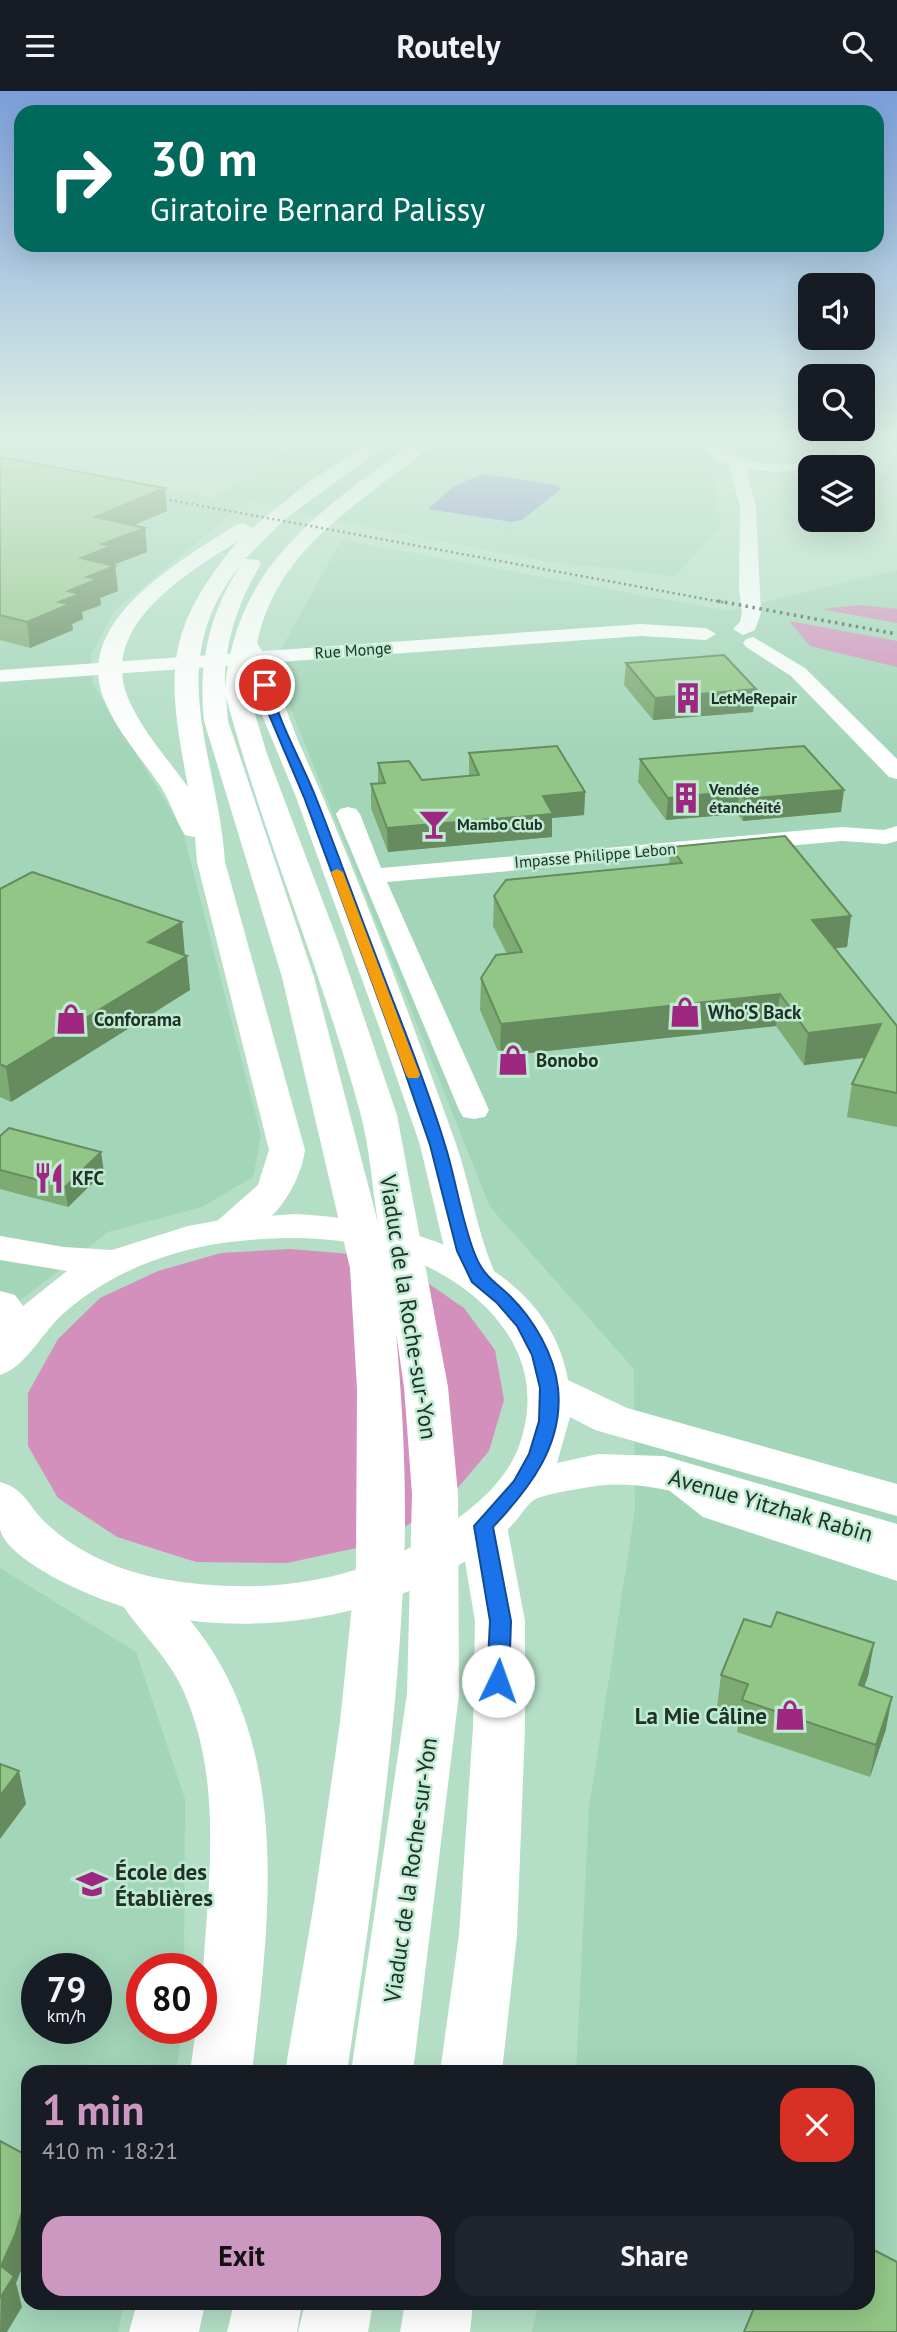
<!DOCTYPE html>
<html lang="en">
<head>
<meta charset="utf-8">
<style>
  body { margin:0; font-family:"PT Sans",sans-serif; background:#20242c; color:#f1f3f6; height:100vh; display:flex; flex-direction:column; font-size:26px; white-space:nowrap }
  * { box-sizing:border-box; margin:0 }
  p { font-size:23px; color:#9ea1a6 }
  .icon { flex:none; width:38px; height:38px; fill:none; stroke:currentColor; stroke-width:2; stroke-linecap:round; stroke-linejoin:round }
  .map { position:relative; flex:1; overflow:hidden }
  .panel { position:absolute; left:21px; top:1974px; width:854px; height:245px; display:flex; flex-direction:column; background:#171b24; border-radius:21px; box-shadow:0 7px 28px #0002 }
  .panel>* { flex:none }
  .guide { position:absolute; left:14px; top:14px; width:870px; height:147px; border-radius:21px; box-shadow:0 7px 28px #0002; background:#00695c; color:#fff; overflow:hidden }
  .buttons { position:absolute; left:798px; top:182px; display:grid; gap:14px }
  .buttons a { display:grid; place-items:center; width:77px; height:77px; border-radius:14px; background:#171b24; box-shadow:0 7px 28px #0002; font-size:35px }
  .speed { position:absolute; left:21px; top:1862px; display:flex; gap:14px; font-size:35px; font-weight:700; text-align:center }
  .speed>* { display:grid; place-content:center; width:91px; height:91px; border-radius:50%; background:#171b24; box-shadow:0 7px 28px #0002; line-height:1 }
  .speed small { font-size:18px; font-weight:400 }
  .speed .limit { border:10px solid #d22; background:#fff; color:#111 }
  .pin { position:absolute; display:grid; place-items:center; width:60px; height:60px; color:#fff; margin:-30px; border:4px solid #fff; border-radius:50%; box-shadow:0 2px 7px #0007 }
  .me { position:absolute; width:77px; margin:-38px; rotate:3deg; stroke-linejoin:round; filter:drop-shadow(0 0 5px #0008) }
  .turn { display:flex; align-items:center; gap:24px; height:147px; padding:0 21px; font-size:32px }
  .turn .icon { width:91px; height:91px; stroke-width:2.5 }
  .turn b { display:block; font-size:49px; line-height:60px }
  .round { display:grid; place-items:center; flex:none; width:74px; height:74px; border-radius:21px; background:#20242c }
  .headline { display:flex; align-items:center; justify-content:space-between; height:119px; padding:0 21px }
  h1 { font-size:42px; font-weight:800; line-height:52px; color:#cc98c1 }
  .action { display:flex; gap:14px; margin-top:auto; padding:14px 21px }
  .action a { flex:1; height:80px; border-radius:21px; background:#cc98c1; color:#111; font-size:28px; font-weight:800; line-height:80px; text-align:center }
  .action a+a { background:#20242c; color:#f1f3f6 }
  header { display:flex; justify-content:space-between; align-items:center; height:91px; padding:0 21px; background:#171b24; font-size:32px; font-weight:800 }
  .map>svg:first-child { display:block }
</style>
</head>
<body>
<header><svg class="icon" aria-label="menu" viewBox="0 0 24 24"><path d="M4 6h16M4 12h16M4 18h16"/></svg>Routely<svg class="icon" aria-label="search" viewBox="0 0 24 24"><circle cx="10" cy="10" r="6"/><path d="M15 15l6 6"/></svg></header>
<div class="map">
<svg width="897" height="2241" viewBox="0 0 897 2241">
  <rect width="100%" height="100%" fill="#b4dec6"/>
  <path fill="#a3d5b9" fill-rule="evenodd" d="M 307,347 L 706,347 L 721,435 L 675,485 L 551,471 L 345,432 L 249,408 L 115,519 L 91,564 L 93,593 L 182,737 L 261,1045 L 253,1086 L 202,1116 L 108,1141 L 0,1225 L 0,369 L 215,407 Z
    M 341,449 L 728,520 L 897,479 L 897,2241 L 532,2241 L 539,2212 L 868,2212 L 868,1981 L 576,1981 L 589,1718 L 635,1419 L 634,1278 L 490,1116 L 273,573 Z
    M 0,1477 L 136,1561 L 185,1708 L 184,1878 L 142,1878 L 142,1937 L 183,1937 L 176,1981 L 28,1981 L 28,2212 L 124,2212 L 118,2241 L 0,2241 ZM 37,1878 L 96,1878 L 96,1937 L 37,1937 Z"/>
  <path fill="#d390bd" d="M 860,514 L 897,518 L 897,532 L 821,518 Z
    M 789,530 L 897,550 L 897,576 L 810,555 Z
    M 290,1158 L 351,1163 L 416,1184 L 464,1217 L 495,1259 L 504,1309 L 489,1360 L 445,1412 L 375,1453 L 287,1472 L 196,1471 L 117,1446 L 58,1407 L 28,1355 L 28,1302 L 58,1248 L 100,1207 L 158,1180 L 221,1162 Z"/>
  <path fill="#7a7fc4" d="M 483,383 L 557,394 L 561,398 L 522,429 L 511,431 L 428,418 L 454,395 Z"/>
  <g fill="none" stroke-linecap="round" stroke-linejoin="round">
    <path fill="#fff" fill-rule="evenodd" d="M 713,347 L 729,347 L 721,357 C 748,380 806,376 838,363 L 838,358 L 819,347 L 839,347 L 847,351 L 883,347 L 853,359 L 850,368 L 827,376 L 810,376 L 810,379 L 776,381 L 746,378 L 756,416 L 761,522 L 755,539 L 743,544 L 733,538 L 740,531 L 742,522 L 739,498 L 740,416 L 728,373 L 716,369 L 704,357 Z
      M 641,533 L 706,537 L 716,543 L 706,549 L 641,545 L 0,591 L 0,579 Z
      M 753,546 L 805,577 L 897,668 L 897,688 L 889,686 L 791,585 L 746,556 L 743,552 L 746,548 Z
      M 348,716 L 356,718 L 360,723 L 381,777 L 842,736 L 884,739 L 897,735 L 897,750 L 886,753 L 842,750 L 387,791 L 489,1019 L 485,1026 L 474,1028 L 463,1026 L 459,1019 L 336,723 L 340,718 Z
      M 675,1369 L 689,1373 L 731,1406 L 897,1459 L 897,1490 L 703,1426 L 661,1393 L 655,1383 L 661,1373 Z"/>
    <path fill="#fff" fill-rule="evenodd" d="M 295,1123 C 399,1128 547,1167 568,1289 L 627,1317 L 897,1393 L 897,1425 L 595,1339 L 570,1326 L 557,1372 L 598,1363 L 664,1365 L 897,1433 L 897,1467 C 850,1453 803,1439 755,1425 C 704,1409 650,1388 596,1395 C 583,1397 543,1403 534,1409 C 526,1414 520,1426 513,1433 C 497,1449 478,1462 459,1474 C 353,1541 196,1552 82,1500 C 61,1491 5,1463 0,1438 C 0,1423 0,1406 0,1391 C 26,1398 28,1416 47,1433 C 78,1462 122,1481 163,1488 C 265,1506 365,1492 451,1432 C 479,1413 507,1388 519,1355 C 559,1244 450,1168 354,1152 C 313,1145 271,1146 230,1151 C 171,1158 109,1182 64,1222 C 43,1240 25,1277 0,1284 L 0,1200 L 15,1204 L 23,1215 L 67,1180 L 0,1169 L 0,1145 L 64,1156 L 112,1159 L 188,1135 L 226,1128 Z"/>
    <path fill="#fff" fill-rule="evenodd" d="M 376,347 L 396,347 L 285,428 L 245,468 L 258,469 L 261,473 C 238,511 224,552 225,597 C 237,469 324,418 419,347 L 438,347 C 425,363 404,375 388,388 C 328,434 274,474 257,552 C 277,583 285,619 300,654 C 358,783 407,917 455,1050 C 471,1095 477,1143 497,1187 L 491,1196 L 477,1199 L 463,1196 L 445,1160 L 420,1054 L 381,941 L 296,706 L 257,612 L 251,582 L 249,603 L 267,663 L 339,853 L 397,1024 L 448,1296 L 458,1403 L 459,1603 L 413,1981 L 351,1981 L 407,1603 L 412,1403 L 404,1296 L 396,1242 C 403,1319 407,1398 404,1475 C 397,1645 372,1814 347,1981 L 285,1981 L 314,1812 L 340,1631 L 356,1474 L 357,1298 L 350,1177 L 282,886 L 204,630 C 198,573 209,523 240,475 C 161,573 218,663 225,771 L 305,1059 C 300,1099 259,1159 213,1147 L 207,1139 L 258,1094 L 269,1059 L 197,771 L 195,746 L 185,744 C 175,729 171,711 161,696 C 141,666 116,640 103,606 C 74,528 183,468 236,434 L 243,432 L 252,437 L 307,392 ZM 238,450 C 162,541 167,584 188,696 C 167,667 142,640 128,607 C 98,534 188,482 238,450 ZM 226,606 C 264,747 322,881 360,1021 C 370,1057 372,1096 378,1132 L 314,886 L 228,630 Z
      M 483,1418 L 500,1423 L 507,1435 L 525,1530 L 525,1636 L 517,1844 L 502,1981 L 440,1981 L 459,1844 L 473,1636 L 475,1530 L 459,1435 L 466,1423 Z
      M 140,1484 C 164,1491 177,1513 193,1533 C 294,1659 269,1832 252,1981 L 190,1981 L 196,1937 L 201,1937 C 201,1824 231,1707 183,1599 C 167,1563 134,1536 115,1502 L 123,1489 Z
      M 137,2212 L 205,2212 L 199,2241 L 129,2241 Z
      M 234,2212 L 302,2212 L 297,2241 L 227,2241 Z
      M 305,2212 L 373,2212 L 368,2241 L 298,2241 Z
      M 405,2212 L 473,2212 L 470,2241 L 400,2241 Z"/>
    <path stroke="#41574a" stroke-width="2.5" stroke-dasharray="2 3.5" stroke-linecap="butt" d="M 148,405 L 727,512"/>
    <path stroke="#41574a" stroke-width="3.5" stroke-dasharray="2.5 4.5" stroke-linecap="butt" d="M 718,510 L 897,543"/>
  </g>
  <path fill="#7eaa73" d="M 0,366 L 167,420 L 134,434 L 145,437 L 147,461 L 113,474 L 115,475 L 118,500 L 100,507 L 101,514 L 82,521 L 83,528 L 72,533 L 73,539 L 30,557 L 0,549 Z
    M 626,572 L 753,621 L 653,629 L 624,594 Z
    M 469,662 L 585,701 L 584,724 L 552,727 L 552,746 L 388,761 L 371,717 L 371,693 L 378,693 L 378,672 L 422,689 L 469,685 Z
    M 640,668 L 841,721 L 743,730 L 737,723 L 666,729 L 638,691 Z
    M 671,756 L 851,825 L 847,856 L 835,857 L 897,935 L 897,1036 L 847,1026 L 852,993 L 865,967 L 804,974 L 776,935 L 500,965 L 480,919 L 481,887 L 507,863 L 493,835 L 494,805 L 669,774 Z
    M 0,798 L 185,864 L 190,899 L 11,1011 L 0,1006 Z
    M 0,1045 L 104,1081 L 68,1116 L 0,1098 Z
    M 771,1536 L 874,1552 L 868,1585 L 864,1596 L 886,1638 L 870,1686 L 737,1641 L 740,1624 L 717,1616 L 721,1584 Z"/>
  <path fill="#668b5e" d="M 165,397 L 167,420 L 97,450 L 95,426 Z
    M 145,437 L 147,461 L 113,474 L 115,475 L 118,500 L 100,507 L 101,514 L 82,521 L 83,528 L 72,533 L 73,539 L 30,557 L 27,531 L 59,511 L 68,500 L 81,467 L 102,453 Z
    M 756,598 L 753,621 L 653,629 L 655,607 Z
    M 844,699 L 841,721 L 743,730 L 745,708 Z
    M 739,700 L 737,723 L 666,729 L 668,707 Z
    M 585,701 L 584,724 L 552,727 L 552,746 L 388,761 L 387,737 L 543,705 Z
    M 851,825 L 847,856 L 809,860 L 812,829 Z
    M 182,831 L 185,865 L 148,851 Z
    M 187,865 L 190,899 L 11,1011 L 6,976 Z
    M 780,903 L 776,935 L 500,965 L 501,933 Z
    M 881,933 L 876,965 L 804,974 L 808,942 Z
    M 101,1061 L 104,1081 L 68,1116 L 65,1096 Z
    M 874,1552 L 868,1585 L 853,1627 L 859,1594 Z
    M 892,1606 L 886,1638 L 870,1686 L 876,1654 Z
    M 19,1680 L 26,1713 L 0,1748 L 0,1705 Z
    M 28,2102 L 28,2160 L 23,2175 L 16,2192 L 22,2216 L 7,2241 L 0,2241 L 1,2175 Z"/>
  <path fill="#92c686" stroke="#668b5e" stroke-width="2" d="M 0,366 L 165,397 L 95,426 L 145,437 L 102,453 L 112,455 L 81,467 L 115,475 L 87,486 L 98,488 L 68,500 L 80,503 L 59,511 L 70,513 L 27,531 L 0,524 Z
    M 724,564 L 756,598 L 655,607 L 626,572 Z
    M 557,655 L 585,701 L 543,705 L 553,723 L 387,737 L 371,693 L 385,692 L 378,672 L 409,670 L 422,689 L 479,684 L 469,662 Z
    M 804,655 L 844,699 L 745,708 L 739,700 L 668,707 L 640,668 Z
    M 785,745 L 851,825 L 812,829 L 897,935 L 897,1002 L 852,993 L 881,933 L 808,942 L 780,903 L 501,933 L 481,887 L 496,864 L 522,861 L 494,805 L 506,789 L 682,772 L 671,756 Z
    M 32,781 L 182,831 L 148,851 L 187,865 L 6,976 L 0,973 L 0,798 Z
    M 9,1037 L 101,1061 L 65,1096 L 0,1079 L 0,1045 Z
    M 777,1521 L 874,1552 L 859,1594 L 892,1606 L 876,1654 L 742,1609 L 748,1593 L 721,1584 L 744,1528 L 771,1536 Z
    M 0,1673 L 19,1680 L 0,1705 Z
    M 0,2050 L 28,2065 L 28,2102 L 15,2144 L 1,2175 L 14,2185 L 0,2207 Z
    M 868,2156 L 897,2171 L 897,2241 L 744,2241 L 756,2212 L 868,2212 Z"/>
  <linearGradient id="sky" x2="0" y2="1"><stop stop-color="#7c9fda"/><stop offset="0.52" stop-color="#ddf0e5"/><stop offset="1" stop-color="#ddf0e5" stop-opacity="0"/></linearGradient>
  <rect width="897" height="661" fill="url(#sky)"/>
  <path fill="#1a73e8" stroke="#114b97" stroke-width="2" d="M 265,591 L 270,594 C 279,633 301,669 316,707 C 336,757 354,809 374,860 C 398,924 425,988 445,1054 C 456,1089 461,1127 474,1161 C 483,1185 493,1189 510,1205 C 534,1229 554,1263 558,1297 C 564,1354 529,1398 493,1436 L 511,1530 L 509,1590 L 505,1596 L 490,1596 L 487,1590 L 490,1530 L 474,1435 L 514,1390 L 529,1363 L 539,1330 L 540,1297 L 532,1264 L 517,1235 L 497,1212 L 472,1191 L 457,1160 L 430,1054 L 399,964 L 304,706 L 264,612 L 260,594 Z"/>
  <path fill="#f59e0b" d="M 337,778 L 343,781 L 420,984 L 418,987 L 408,987 L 406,984 L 331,781 Z"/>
  <defs>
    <symbol id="building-bare" viewBox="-9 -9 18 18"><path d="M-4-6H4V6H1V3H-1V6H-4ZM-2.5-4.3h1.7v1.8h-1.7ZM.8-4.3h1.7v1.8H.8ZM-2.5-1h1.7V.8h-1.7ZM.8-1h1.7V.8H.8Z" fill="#9e2881" stroke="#c0ebd3" stroke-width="2.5" paint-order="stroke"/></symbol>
    <symbol id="bar-bare" viewBox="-9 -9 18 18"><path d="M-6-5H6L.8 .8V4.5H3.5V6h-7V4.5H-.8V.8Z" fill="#9e2881" stroke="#c0ebd3" stroke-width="2.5" paint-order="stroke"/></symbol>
    <symbol id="shop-bare" viewBox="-9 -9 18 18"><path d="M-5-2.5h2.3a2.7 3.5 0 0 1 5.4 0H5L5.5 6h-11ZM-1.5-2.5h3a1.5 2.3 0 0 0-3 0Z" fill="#9e2881" stroke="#c0ebd3" stroke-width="2.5" paint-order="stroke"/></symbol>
    <symbol id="restaurant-bare" viewBox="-9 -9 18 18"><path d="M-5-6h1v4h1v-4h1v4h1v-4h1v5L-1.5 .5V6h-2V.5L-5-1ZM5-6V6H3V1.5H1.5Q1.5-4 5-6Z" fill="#9e2881" stroke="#c0ebd3" stroke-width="2.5" paint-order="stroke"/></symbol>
    <symbol id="school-bare" viewBox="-9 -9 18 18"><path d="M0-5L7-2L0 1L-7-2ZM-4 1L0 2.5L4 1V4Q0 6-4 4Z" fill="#9e2881" stroke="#c0ebd3" stroke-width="2.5" paint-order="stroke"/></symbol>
  </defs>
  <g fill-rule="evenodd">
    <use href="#building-bare" x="666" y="585" width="44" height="44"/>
    <use href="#building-bare" x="664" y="685" width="44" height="44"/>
    <use href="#bar-bare" x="412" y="711" width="44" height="44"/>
    <use href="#shop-bare" x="663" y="899" width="44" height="44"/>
    <use href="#shop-bare" x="49" y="906" width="44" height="44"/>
    <use href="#shop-bare" x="491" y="947" width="44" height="44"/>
    <use href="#restaurant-bare" x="27" y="1065" width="44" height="44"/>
    <use href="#shop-bare" x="768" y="1602" width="44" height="44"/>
    <use href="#school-bare" x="70" y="1771" width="44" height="44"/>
  </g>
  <g text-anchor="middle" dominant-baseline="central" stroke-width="5" stroke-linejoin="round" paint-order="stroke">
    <g font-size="16" fill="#203127" stroke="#c0ebd3">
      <text transform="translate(353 559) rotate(-4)">Rue Monge</text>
      <text transform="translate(595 764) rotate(-5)">Impasse Philippe Lebon</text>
    </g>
    <g font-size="16" font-weight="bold" fill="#203127" stroke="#c0ebd3" text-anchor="start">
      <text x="711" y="607">LetMeRepair</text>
      <text x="709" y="698">Vendée<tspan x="709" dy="18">étanchéité</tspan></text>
      <text x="457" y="733">Mambo Club</text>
    </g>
    <g font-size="19" font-weight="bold" fill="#203127" stroke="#c0ebd3" text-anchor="start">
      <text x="708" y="921">Who'S Back</text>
      <text x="94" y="928">Conforama</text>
      <text x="536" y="969">Bonobo</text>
      <text x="72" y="1087">KFC</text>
    </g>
    <g font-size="23" fill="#203127" stroke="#c0ebd3">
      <text transform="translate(409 1216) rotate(81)">Viaduc de la Roche-sur-Yon</text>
      <text transform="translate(771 1414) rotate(16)">Avenue Yitzhak Rabin</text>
      <text transform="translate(410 1779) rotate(-82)">Viaduc de la Roche-sur-Yon</text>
    </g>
    <g font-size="23" font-weight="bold" fill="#203127" stroke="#c0ebd3" text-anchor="end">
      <text x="767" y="1624">La Mie Câline</text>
      <text x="115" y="1780" text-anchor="start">École des<tspan x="115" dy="26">Établières</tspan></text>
    </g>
  </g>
</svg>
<div class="buttons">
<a><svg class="icon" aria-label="sound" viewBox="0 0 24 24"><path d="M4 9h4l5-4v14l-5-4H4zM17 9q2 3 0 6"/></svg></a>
<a><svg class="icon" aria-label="search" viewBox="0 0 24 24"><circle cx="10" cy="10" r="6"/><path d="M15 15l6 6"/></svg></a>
<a><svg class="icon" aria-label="layers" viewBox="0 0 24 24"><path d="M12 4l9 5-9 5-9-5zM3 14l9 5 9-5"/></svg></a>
</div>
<div class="speed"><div>79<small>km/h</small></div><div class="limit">80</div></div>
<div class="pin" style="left:265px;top:594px;background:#d93025"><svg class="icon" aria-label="arrive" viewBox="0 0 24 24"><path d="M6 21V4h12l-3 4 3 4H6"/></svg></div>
<svg class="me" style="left:498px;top:1590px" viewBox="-20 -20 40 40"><circle r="19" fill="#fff"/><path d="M0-13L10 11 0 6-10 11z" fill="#1a73e8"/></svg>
<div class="guide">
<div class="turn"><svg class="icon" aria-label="right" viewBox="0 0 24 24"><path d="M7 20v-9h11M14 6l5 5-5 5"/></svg><div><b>30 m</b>Giratoire Bernard Palissy</div></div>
</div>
<section class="panel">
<div class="headline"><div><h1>1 min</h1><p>410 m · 18:21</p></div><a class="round" style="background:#d93025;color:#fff"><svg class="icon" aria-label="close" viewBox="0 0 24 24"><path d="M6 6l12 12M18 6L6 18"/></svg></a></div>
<div class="action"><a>Exit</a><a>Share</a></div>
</section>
</div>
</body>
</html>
